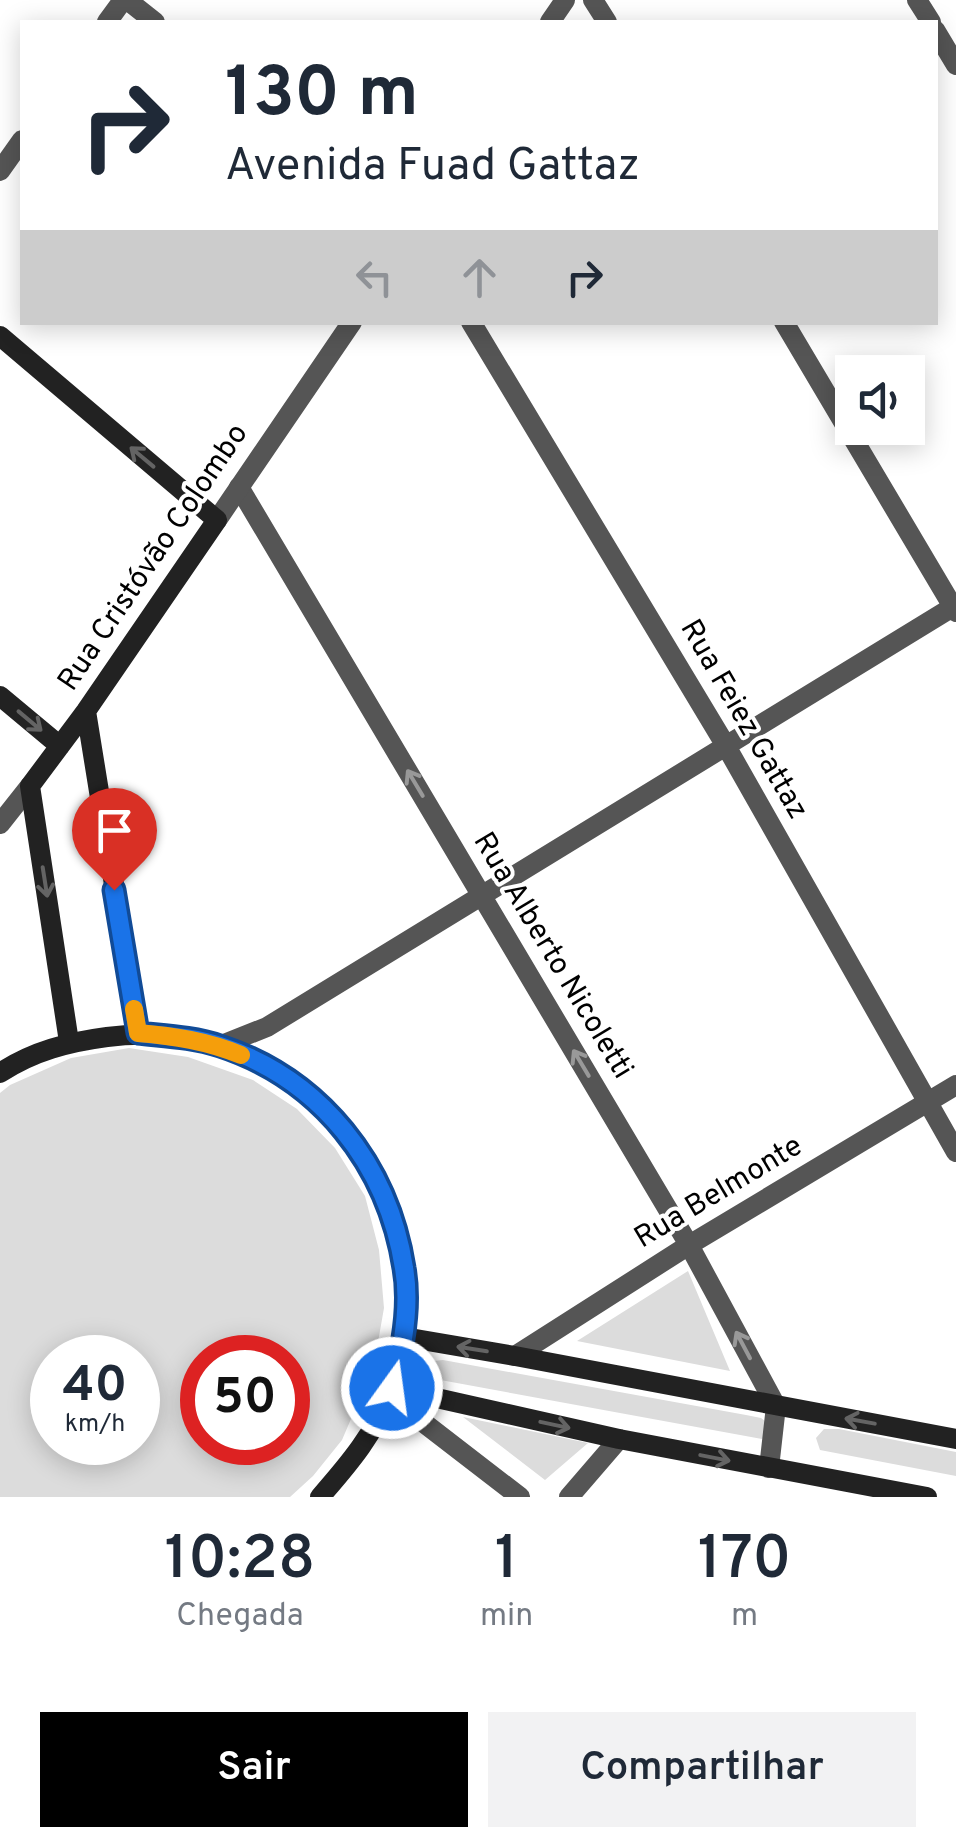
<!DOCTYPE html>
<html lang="pt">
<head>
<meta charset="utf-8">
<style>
  body { margin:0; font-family:Overpass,sans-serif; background:#f2f2f3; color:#1f2937; height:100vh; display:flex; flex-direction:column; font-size:38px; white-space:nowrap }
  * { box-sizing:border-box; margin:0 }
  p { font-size:32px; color:#747a83 }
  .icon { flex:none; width:55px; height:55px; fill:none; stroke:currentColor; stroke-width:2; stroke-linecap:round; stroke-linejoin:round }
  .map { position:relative; height:1497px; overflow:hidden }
  .side { display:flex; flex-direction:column; background:#fff; flex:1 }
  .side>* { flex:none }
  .banner { position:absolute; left:20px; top:20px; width:918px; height:305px; border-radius:0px; box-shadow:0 5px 25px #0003; background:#fff; color:#1f2937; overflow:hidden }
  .controls { position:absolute; left:835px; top:355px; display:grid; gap:20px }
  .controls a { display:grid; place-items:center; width:90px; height:90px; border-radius:0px; background:#fff; box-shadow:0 5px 25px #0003; font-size:50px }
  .speed { position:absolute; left:30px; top:1335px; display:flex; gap:20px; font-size:50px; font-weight:700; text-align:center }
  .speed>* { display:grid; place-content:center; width:130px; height:130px; border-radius:50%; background:#fff; box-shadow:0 5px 25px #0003; line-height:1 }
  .speed small { font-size:25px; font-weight:400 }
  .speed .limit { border:15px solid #d22; background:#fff; color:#111 }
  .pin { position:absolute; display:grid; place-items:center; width:85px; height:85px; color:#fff; margin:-102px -42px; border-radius:50% 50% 50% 0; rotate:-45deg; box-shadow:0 0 10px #0007 }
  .pin .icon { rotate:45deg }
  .me { position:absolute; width:110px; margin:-55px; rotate:14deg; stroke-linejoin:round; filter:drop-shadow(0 0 8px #0008) }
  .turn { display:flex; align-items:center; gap:35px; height:210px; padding:0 40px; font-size:45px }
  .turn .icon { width:130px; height:130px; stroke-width:2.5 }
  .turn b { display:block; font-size:70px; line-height:85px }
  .lanes { display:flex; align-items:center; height:95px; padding:0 40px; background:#0003; justify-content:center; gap:50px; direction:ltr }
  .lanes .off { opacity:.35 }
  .eta { display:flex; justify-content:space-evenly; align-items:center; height:170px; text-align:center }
  .eta b { font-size:60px; font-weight:600; line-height:70px }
  .cta { display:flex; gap:20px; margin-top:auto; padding:20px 40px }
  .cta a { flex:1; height:115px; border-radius:0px; background:#000; color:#fff; font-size:40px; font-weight:600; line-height:115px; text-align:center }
  .cta a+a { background:#f2f2f3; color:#1f2937 }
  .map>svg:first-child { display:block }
</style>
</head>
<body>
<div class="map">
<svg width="956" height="1497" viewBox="0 0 956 1497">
  <rect width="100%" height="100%" fill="#fff"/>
  <path fill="#dcdcdc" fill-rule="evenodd" d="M 129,1048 L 188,1057 L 253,1080 L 297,1109 L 335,1148 L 365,1196 L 379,1250 L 384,1308 L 374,1365 L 342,1440 L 313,1476 L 290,1497 L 0,1497 L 0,1093 L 10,1085 L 71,1058 ZM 52,1358 L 138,1358 L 138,1442 L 52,1442 ZM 202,1358 L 288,1358 L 288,1442 L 202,1442 Z
    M 688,1271 L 730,1371 L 577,1341 Z
    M 443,1360 L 746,1415 L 761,1418 L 770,1425 L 768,1436 L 762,1439 L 435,1379 L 430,1368 L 434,1361 Z
    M 463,1417 L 588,1443 L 545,1480 Z
    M 824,1429 L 839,1429 L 956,1452 L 956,1476 L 820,1450 L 816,1438 Z"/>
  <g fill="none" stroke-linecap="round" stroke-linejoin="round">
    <path stroke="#555" stroke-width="20" d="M 127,0 L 155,22
      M 593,0 L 607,22
      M 917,0 L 931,22
      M 107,22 L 123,0
      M 935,30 L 956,65
      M 0,171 L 22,140
      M 471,322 L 726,746 L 956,1152
      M 784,322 L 956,612
      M 239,487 L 689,1245 L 776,1406 L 769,1468
      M 0,824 L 30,786
      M 219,1046 L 267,1027 L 956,605
      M 515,1356 L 689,1245 L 956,1085
      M 389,1396 L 520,1497
      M 569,1497 L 619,1439"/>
    <path stroke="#555" stroke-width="20" d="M 550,22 L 565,0
      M 217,520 L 352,322"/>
    <path stroke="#222" stroke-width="20" d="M 0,336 L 217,520 L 86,711 L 30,786 L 69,1042
      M 0,696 L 60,746
      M 86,711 L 138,1033
      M 0,1073 C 33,1051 69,1042 107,1037 C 303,1012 455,1204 391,1390 C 377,1431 348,1465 320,1497
      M 404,1337 L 515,1356 L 956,1439
      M 392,1388 L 619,1439 L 927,1497"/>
  </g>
  <defs><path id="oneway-shaft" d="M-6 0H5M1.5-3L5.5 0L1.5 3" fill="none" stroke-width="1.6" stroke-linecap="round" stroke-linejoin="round" transform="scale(2.5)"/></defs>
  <g stroke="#646464">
    <use href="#oneway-shaft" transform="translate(142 457) rotate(-140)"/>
    <use href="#oneway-shaft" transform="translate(30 721) rotate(40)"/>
    <use href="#oneway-shaft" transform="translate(45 882) rotate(81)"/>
    <use href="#oneway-shaft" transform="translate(472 1349) rotate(-171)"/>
    <use href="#oneway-shaft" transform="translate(860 1421) rotate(-170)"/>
    <use href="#oneway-shaft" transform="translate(555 1425) rotate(12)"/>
    <use href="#oneway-shaft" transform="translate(715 1458) rotate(11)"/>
  </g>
  <g stroke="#999">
    <use href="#oneway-shaft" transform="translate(415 783) rotate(-121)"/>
    <use href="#oneway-shaft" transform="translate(581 1063) rotate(-121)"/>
    <use href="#oneway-shaft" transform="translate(743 1345) rotate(-118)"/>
  </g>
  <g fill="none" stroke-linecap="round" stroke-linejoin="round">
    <defs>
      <path id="route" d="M 114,890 L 138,1033 C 165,1036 193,1037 220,1046 C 321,1079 388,1165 404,1268 C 411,1306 402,1352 392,1388"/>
    </defs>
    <use href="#route" stroke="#114b97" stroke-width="25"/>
    <use href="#route" stroke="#1a73e8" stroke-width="18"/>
    <path stroke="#f59e0b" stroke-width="18" d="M 134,1009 L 138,1033 C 174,1036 207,1041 241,1055"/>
  </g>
  <g text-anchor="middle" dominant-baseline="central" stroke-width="8" stroke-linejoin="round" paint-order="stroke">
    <g font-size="30" fill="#000" stroke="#fff">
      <text transform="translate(154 558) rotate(-56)">Rua Cristóvão Colombo</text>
      <text transform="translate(743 720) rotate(60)">Rua Feiez Gattaz</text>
      <text transform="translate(552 956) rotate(59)">Rua Alberto Nicoletti</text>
      <text transform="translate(719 1193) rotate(-31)">Rua Belmonte</text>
    </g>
  </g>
</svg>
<div class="controls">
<a><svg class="icon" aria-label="sound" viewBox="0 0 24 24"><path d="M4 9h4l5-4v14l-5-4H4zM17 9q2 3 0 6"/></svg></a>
</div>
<div class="speed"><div>40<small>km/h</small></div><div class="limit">50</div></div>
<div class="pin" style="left:114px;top:890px;background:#d93025"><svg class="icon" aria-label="arrive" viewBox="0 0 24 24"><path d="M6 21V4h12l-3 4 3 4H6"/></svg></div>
<svg class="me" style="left:392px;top:1388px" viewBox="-20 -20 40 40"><circle r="17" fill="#1a73e8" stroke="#fff" stroke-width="3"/><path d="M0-11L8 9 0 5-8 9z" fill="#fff"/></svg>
<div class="banner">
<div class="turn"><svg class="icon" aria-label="right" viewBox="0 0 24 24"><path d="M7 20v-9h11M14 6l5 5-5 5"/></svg><div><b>130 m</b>Avenida Fuad Gattaz</div></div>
<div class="lanes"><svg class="icon off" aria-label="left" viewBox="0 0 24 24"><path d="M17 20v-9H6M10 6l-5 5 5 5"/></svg><svg class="icon off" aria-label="ahead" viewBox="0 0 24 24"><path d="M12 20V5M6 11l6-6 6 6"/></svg><svg class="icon" aria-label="right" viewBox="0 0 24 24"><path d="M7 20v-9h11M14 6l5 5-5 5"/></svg></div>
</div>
</div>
<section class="side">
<div class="eta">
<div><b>10:28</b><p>Chegada</p></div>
<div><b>1</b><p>min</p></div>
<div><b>170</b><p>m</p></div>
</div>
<div class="cta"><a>Sair</a><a>Compartilhar</a></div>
</section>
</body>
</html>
